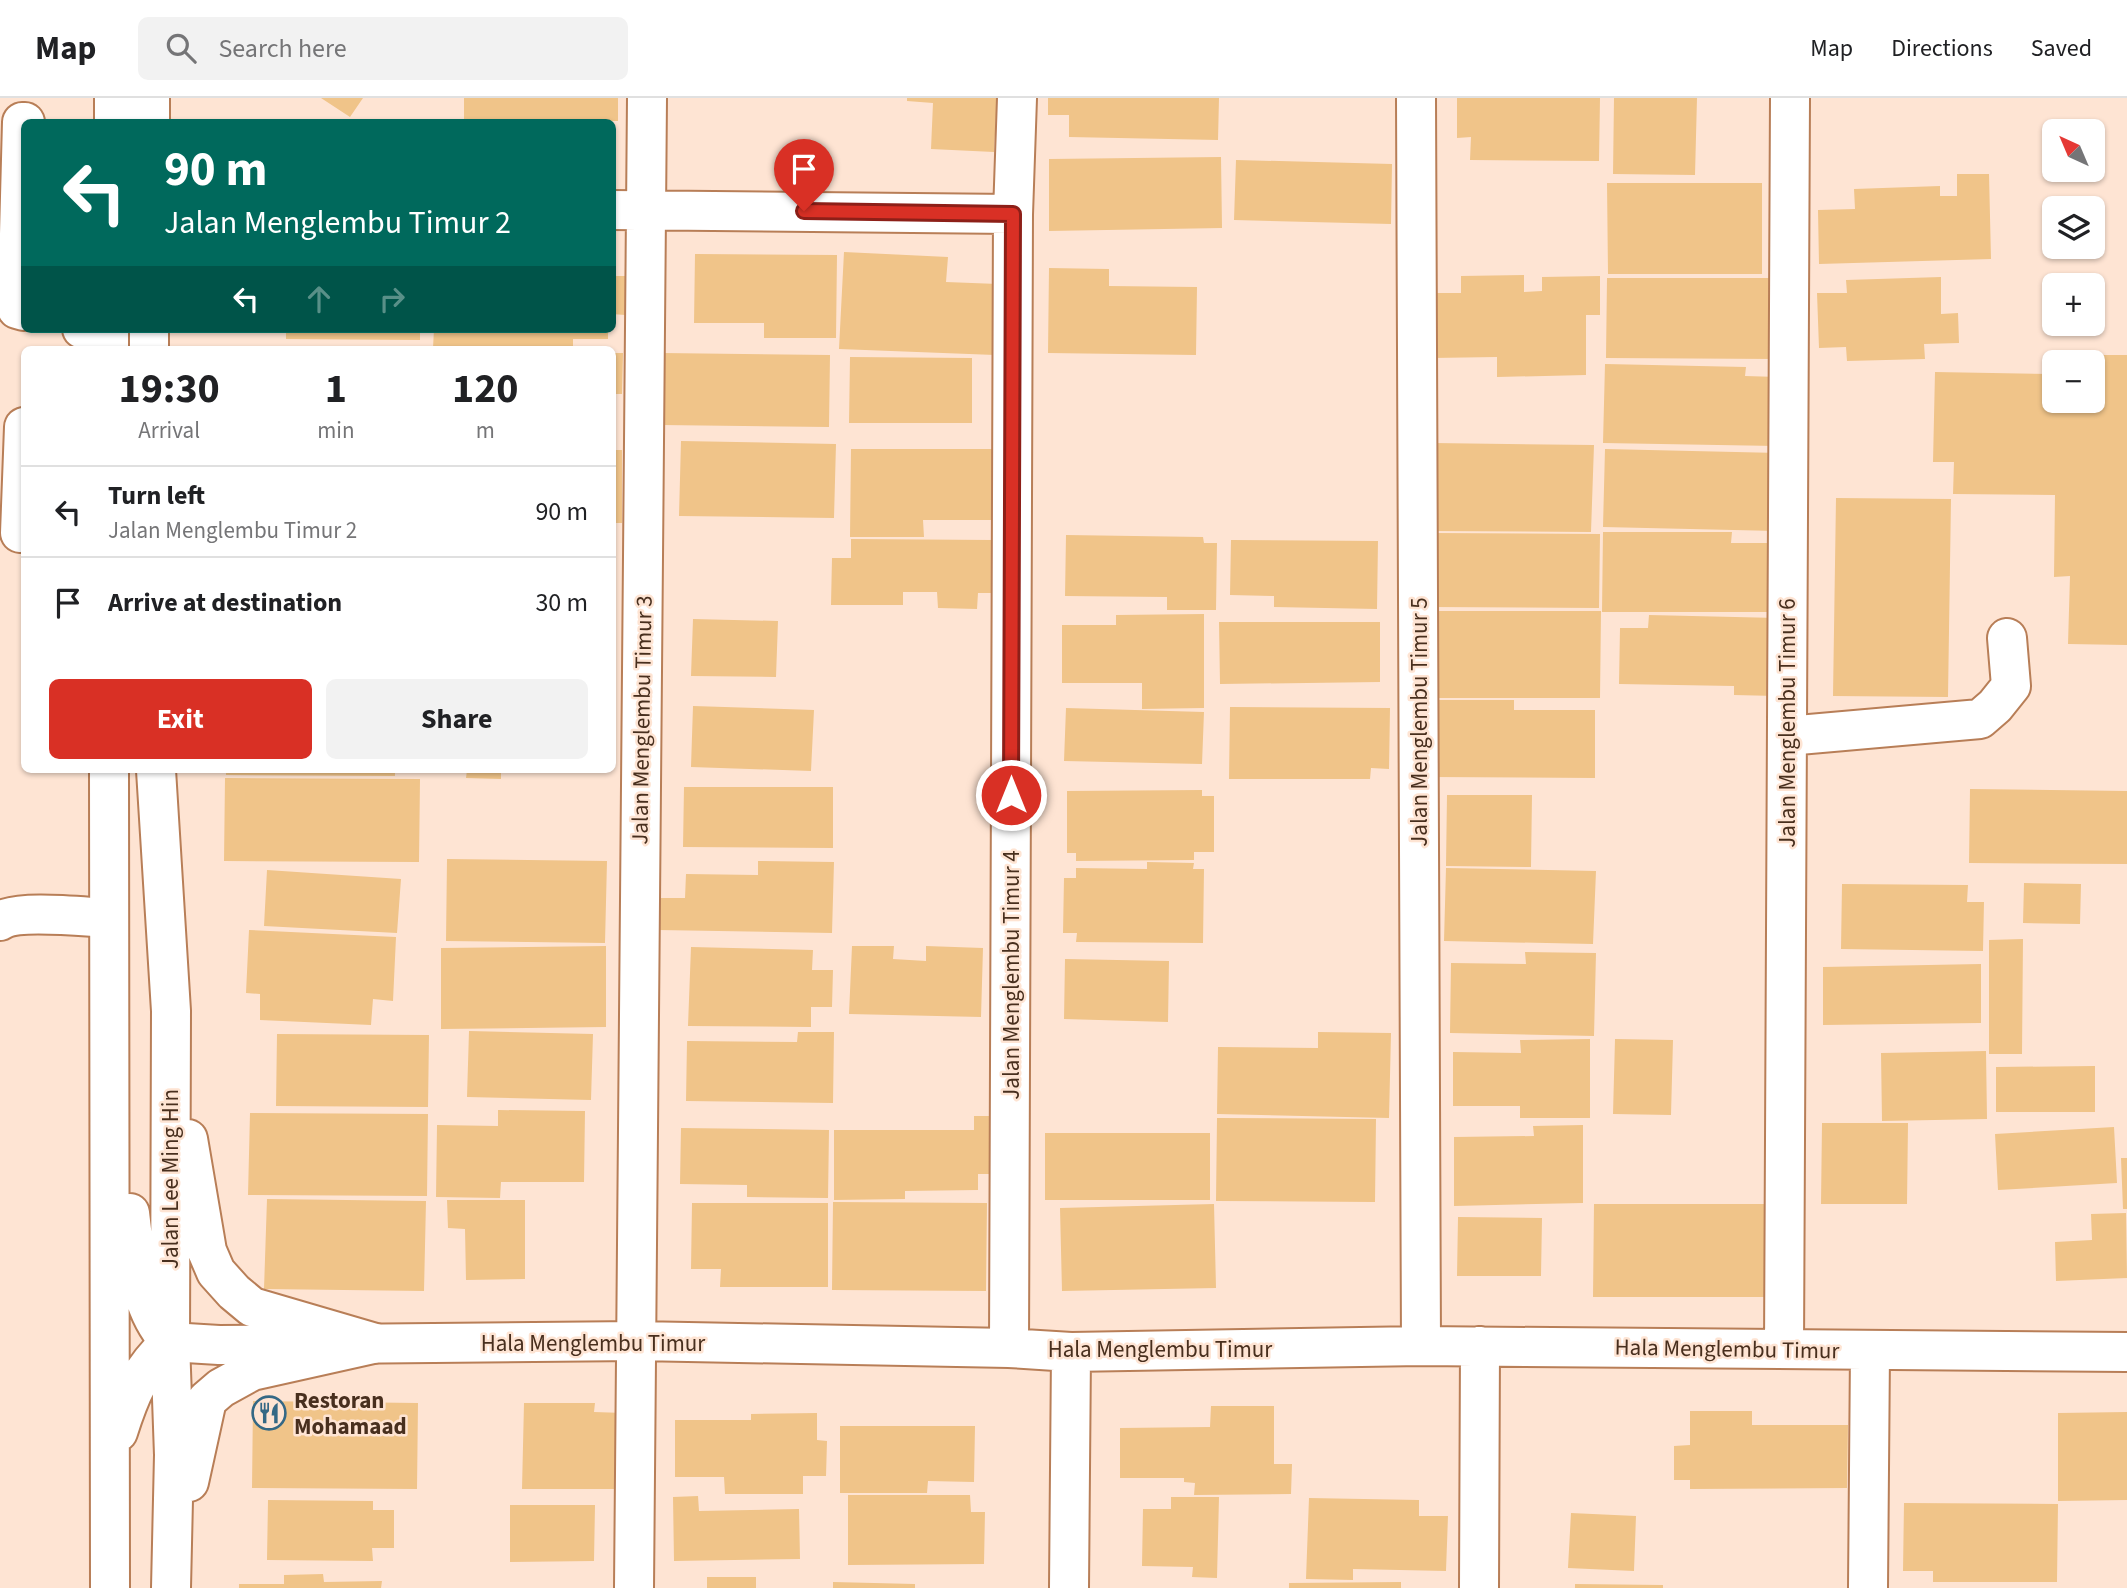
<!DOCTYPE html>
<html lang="en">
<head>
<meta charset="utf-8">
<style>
  body { margin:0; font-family:"Source Sans 3",sans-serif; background:#f2f2f2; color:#202124; height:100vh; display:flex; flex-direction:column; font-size:26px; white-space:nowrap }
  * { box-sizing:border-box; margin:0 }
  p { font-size:23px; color:#757577 }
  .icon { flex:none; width:38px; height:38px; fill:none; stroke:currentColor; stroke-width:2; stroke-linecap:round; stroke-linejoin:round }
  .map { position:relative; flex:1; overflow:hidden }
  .panel { position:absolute; left:21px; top:248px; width:595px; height:427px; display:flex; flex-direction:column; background:#fff; border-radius:10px; box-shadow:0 2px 5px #0004 }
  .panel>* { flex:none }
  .banner { position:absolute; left:21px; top:21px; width:595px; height:214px; border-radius:10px; box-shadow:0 2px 5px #0004; background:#00695c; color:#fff; overflow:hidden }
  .needle { width:46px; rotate:316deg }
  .buttons { position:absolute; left:2042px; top:21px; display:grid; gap:14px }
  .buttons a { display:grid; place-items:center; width:63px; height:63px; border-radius:10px; background:#fff; box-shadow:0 2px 5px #0004; font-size:35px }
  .pin { position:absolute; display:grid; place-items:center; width:60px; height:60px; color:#fff; margin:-72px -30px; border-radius:50% 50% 50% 0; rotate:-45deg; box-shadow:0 0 7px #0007 }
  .pin .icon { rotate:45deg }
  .me { position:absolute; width:77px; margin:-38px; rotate:0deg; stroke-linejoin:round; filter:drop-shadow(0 0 5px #0008) }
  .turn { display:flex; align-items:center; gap:24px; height:147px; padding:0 28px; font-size:32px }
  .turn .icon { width:91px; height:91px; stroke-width:2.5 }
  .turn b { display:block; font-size:49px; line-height:60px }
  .lanes { display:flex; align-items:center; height:66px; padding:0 28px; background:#0003; justify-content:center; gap:35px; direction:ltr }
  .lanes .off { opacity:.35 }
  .eta { display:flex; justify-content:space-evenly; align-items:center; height:119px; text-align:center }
  .eta b { font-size:42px; font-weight:700; line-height:49px }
  .primary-button { display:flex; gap:14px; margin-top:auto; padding:14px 28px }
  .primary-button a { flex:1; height:80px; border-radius:10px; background:#d93025; color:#fff; font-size:28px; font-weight:700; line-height:80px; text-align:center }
  .primary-button a+a { background:#f2f2f2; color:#202124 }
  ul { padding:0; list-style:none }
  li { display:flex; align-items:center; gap:21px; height:91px; padding:0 28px; border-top:2px solid #e0e0e0 }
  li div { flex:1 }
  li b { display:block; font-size:26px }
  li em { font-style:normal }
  header { display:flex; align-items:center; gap:42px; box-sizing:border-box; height:98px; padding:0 35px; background:#fff; border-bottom:2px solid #e0e0e0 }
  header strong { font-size:33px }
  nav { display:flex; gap:38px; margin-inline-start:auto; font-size:24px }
  .search { width:490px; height:63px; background:#f2f2f2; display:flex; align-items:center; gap:18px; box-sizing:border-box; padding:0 24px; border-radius:10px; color:#757577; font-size:26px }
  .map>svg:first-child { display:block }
</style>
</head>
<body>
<header>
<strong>Map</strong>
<div class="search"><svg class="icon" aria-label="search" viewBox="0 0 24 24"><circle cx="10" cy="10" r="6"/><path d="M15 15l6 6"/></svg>Search here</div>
<nav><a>Map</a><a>Directions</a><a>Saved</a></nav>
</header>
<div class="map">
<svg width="2127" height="1490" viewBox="0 0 2127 1490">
  <rect width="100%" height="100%" fill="#fee4d3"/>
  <path fill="#f0c489" d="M 321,0 L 363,0 L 350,19 Z
    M 464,0 L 618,0 L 618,23 L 464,22 Z
    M 907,0 L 997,0 L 994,54 L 931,51 L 933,5 L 907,3 Z
    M 1048,0 L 1219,0 L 1218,42 L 1069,39 L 1069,17 L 1048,17 Z
    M 1457,0 L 1600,0 L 1599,63 L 1470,62 L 1471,39 L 1457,40 Z
    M 1614,0 L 1697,0 L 1695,77 L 1613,76 Z
    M 1221,59 L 1222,130 L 1049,133 L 1049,61 Z
    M 1236,62 L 1392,66 L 1391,126 L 1234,122 Z
    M 1957,76 L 1989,76 L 1991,161 L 1819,166 L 1818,112 L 1855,111 L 1854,91 L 1940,88 L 1940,98 L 1957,98 Z
    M 1607,85 L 1762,85 L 1762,176 L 1608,176 Z
    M 844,154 L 948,159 L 946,184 L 998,186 L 995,257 L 839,251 Z
    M 695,156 L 837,157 L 836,240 L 764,240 L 764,225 L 694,225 Z
    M 1049,170 L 1109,171 L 1109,188 L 1197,189 L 1196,257 L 1048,255 Z
    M 1524,177 L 1524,194 L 1542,193 L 1542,179 L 1600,178 L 1600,217 L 1586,217 L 1586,277 L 1497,279 L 1497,259 L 1432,260 L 1431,195 L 1461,195 L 1461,178 Z
    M 612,178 L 625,178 L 625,217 L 612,216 Z
    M 1941,179 L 1941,216 L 1958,215 L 1959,245 L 1924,246 L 1925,261 L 1847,263 L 1846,249 L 1819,250 L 1817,195 L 1847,195 L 1846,182 Z
    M 1607,180 L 1777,180 L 1777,261 L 1606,260 Z
    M 286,231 L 420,231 L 420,242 L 286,241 Z
    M 434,231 L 608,231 L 608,241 L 573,241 L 573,252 L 433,250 Z
    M 612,255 L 623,255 L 622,296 L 612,296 Z
    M 662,255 L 830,257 L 829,329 L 661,327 Z
    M 2056,257 L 2127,257 L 2127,547 L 2068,546 L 2070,478 L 2054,479 L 2055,397 L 1953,396 L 1954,364 L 1933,364 L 1935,274 L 2054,276 L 2054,303 L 2093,303 L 2093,264 L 2056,264 Z
    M 850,259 L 972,260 L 972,325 L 849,325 Z
    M 1605,266 L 1746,269 L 1745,278 L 1778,279 L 1776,348 L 1603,345 Z
    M 681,343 L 836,346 L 834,420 L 679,418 Z
    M 1433,345 L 1594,347 L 1591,434 L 1431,433 Z
    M 851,351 L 998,351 L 998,422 L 923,422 L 924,439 L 850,439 Z
    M 1605,351 L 1779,355 L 1777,433 L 1603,429 Z
    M 612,352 L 622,352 L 622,425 L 612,425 Z
    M 1836,400 L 1951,401 L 1948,599 L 1833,598 Z
    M 1603,434 L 1732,434 L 1731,445 L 1777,445 L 1776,514 L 1602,514 Z
    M 1432,435 L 1600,436 L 1599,510 L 1431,509 Z
    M 1066,437 L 1203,439 L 1204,445 L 1217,445 L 1216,512 L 1167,512 L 1167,499 L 1065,498 Z
    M 851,441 L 994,442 L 993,495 L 978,495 L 977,511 L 938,510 L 937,494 L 903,494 L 903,507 L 831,507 L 832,460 L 851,460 Z
    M 1231,442 L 1378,443 L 1377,511 L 1274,509 L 1274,498 L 1230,497 Z
    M 612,443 L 616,443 L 615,493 L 612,493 Z
    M 1432,513 L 1601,513 L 1600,600 L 1431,600 Z
    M 1204,516 L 1204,610 L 1142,611 L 1142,585 L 1062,585 L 1062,527 L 1116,527 L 1116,517 Z
    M 1649,517 L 1778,520 L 1776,598 L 1734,597 L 1734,588 L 1619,586 L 1620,530 L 1648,530 Z
    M 693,521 L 778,523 L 776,579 L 691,578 Z
    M 1219,524 L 1380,524 L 1380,584 L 1220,586 Z
    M 1433,602 L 1514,602 L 1514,612 L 1595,612 L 1595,680 L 1432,679 Z
    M 693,608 L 814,612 L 811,673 L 691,669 Z
    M 1230,609 L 1390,610 L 1389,671 L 1371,670 L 1370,681 L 1229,681 Z
    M 1066,610 L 1204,614 L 1202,666 L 1064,663 Z
    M 226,672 L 395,672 L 395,678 L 226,677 Z
    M 467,672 L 501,672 L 501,681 L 466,680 Z
    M 225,680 L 420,681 L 419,764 L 224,763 Z
    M 684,689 L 833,689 L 833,750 L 683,749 Z
    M 1970,691 L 2127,693 L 2127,766 L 1969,765 Z
    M 1202,692 L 1202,698 L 1214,698 L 1214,754 L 1194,754 L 1194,762 L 1076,763 L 1076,755 L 1067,755 L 1067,693 Z
    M 1447,697 L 1532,697 L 1531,769 L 1446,768 Z
    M 447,761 L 607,763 L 605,845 L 446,843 Z
    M 758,763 L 834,764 L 832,835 L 658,832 L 659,800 L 685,800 L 686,776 L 758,777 Z
    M 1147,764 L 1194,765 L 1193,771 L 1204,771 L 1203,845 L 1076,844 L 1077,835 L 1063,835 L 1064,780 L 1076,780 L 1076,770 L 1147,771 Z
    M 1446,770 L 1596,773 L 1593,846 L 1444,843 Z
    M 267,772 L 401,781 L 397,835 L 264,828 Z
    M 2024,785 L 2081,786 L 2080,826 L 2023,825 Z
    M 1842,786 L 1968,787 L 1967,804 L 1984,804 L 1983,853 L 1841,851 Z
    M 249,832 L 396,839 L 393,903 L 373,901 L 371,927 L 260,922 L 260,896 L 246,895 Z
    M 2023,841 L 2022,956 L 1989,956 L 1989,842 Z
    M 606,848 L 606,929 L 441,931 L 441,850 Z
    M 852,848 L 894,848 L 893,861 L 926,863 L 926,848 L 983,850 L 981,919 L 849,916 Z
    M 691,849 L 813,852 L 812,872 L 833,872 L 832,909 L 811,909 L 811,929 L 688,928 Z
    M 1525,854 L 1596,855 L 1594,938 L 1450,935 L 1451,865 L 1526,866 Z
    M 1065,861 L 1169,863 L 1168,924 L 1064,921 Z
    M 1981,866 L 1981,925 L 1823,927 L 1823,869 Z
    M 469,933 L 593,936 L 591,1002 L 467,999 Z
    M 798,934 L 834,934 L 833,1005 L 686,1003 L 687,943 L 797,944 Z
    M 1318,934 L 1391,935 L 1389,1020 L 1217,1016 L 1218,949 L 1318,950 Z
    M 277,936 L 429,937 L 428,1009 L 276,1008 Z
    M 1590,941 L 1590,1020 L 1520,1020 L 1520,1008 L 1453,1008 L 1453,954 L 1521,955 L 1520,942 Z
    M 1615,941 L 1673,942 L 1671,1017 L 1613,1016 Z
    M 1986,953 L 1987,1021 L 1882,1023 L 1881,955 Z
    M 2095,968 L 2095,1014 L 1996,1014 L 1996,969 Z
    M 498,1012 L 585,1013 L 584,1084 L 501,1084 L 500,1100 L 436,1099 L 437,1027 L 498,1028 Z
    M 250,1015 L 428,1016 L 427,1098 L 248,1097 Z
    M 974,1018 L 1006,1018 L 1006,1076 L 978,1076 L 978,1092 L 905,1093 L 905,1101 L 834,1102 L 834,1032 L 974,1032 Z
    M 1217,1020 L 1376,1021 L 1375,1104 L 1216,1103 Z
    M 1822,1025 L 1908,1025 L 1907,1106 L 1821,1106 Z
    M 1583,1027 L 1583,1105 L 1454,1108 L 1454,1039 L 1534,1038 L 1533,1028 Z
    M 2114,1029 L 2117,1085 L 1998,1092 L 1995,1036 Z
    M 681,1030 L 829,1032 L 828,1100 L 747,1099 L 747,1087 L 680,1086 Z
    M 1045,1035 L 1210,1035 L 1210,1102 L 1045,1102 Z
    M 2121,1060 L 2127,1060 L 2127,1111 L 2123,1111 Z
    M 267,1101 L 426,1103 L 424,1193 L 264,1191 Z
    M 447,1102 L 525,1102 L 525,1181 L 466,1182 L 465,1131 L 448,1130 Z
    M 833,1104 L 987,1105 L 986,1193 L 832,1192 Z
    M 692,1105 L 828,1105 L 828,1189 L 720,1189 L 721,1171 L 691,1171 Z
    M 1214,1106 L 1216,1190 L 1062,1193 L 1060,1110 Z
    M 1594,1106 L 1771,1106 L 1769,1199 L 1593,1199 Z
    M 2126,1115 L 2127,1180 L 2056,1183 L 2055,1144 L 2092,1142 L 2091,1116 Z
    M 1458,1119 L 1542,1120 L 1541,1178 L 1457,1178 Z
    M 253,1303 L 418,1305 L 417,1391 L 252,1390 Z
    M 524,1305 L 595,1305 L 594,1314 L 624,1315 L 623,1391 L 522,1391 Z
    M 1211,1308 L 1274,1308 L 1274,1366 L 1292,1366 L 1291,1396 L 1194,1397 L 1195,1385 L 1184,1384 L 1184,1380 L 1120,1380 L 1120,1330 L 1210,1329 Z
    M 1690,1313 L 1752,1313 L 1752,1327 L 1848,1327 L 1847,1390 L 1690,1391 L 1690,1382 L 1674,1382 L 1674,1348 L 1690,1347 Z
    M 2127,1314 L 2127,1402 L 2058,1403 L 2058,1315 Z
    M 817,1315 L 817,1342 L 827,1343 L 826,1378 L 803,1378 L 803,1396 L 725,1396 L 724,1379 L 675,1379 L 675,1322 L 751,1322 L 751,1316 Z
    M 840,1328 L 975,1328 L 974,1384 L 928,1383 L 927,1395 L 840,1395 Z
    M 848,1397 L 970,1397 L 971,1414 L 985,1414 L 984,1466 L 848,1467 Z
    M 698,1398 L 699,1413 L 799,1411 L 800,1461 L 674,1463 L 673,1399 Z
    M 1171,1399 L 1219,1399 L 1217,1480 L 1192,1479 L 1193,1469 L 1142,1468 L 1143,1411 L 1171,1411 Z
    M 1309,1400 L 1419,1402 L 1419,1418 L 1448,1418 L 1446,1473 L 1353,1471 L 1353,1482 L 1306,1481 Z
    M 268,1402 L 373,1403 L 373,1412 L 394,1412 L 394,1450 L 372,1450 L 373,1463 L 267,1462 Z
    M 1904,1405 L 2058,1406 L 2057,1484 L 1933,1484 L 1933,1473 L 1903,1473 Z
    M 510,1407 L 595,1407 L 594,1463 L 510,1464 Z
    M 1571,1415 L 1636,1418 L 1634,1473 L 1568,1470 Z
    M 323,1476 L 324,1484 L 382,1483 L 381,1490 L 239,1490 L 239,1486 L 284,1486 L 284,1477 Z
    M 707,1479 L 756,1479 L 756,1490 L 707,1490 Z
    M 833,1484 L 915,1486 L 915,1490 L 833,1490 Z
    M 1401,1484 L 1401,1490 L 1289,1490 L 1289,1485 Z
    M 1575,1486 L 1663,1487 L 1663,1490 L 1575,1490 Z"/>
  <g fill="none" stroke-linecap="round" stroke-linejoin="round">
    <defs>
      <path id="minor" d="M 1416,0 L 1421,1248
        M 612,112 L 1013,116
        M 24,213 L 17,211 L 22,24 L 25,24
        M 82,231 L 109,240
        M 20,435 L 24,329
        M 1787,638 L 1980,621 L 1995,608 L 2011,588 L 2007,540
        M 0,823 C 18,811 85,819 109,820
        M 170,1244 L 219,1247 L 637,1243 L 1009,1250 L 1071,1254 L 1421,1248 L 2127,1254
        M 1009,1250 L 1013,116 L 1017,0
        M 1784,1251 L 1790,0
        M 634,1490 L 647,0
        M 1069,1490 L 1071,1254
        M 1479,1490 L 1480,1248
        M 1868,1490 L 1870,1253"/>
      <path id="major" d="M 114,24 L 114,0
        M 150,24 L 150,0
        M 149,231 L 149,252
        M 109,252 L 109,231
        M 109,672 L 110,1490
        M 156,672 L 171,913 L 170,1244 L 174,1357 L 171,1490
        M 188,1041 L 207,1153 L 216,1174 L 234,1194 L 252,1209 L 375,1245
        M 130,1115 C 135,1156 138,1204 164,1237
        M 118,1334 C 130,1296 140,1272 170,1244
        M 189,1384 L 207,1302 L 221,1290 L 252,1273 L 373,1246"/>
    </defs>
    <use href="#minor" stroke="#b87e57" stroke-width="42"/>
    <use href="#major" stroke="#b87e57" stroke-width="42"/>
    <use href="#minor" stroke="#fff" stroke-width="38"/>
    <use href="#major" stroke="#fff" stroke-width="38"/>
  </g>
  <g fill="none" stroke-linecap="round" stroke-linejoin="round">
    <defs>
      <path id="route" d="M 804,113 L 1013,116 L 1011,697"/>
    </defs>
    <use href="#route" stroke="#8d1f18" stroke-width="18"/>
    <use href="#route" stroke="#d93025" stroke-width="12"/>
  </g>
  <defs>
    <symbol id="restaurant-ring" viewBox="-11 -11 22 22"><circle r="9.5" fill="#fee4d3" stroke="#346885" stroke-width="1.5"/><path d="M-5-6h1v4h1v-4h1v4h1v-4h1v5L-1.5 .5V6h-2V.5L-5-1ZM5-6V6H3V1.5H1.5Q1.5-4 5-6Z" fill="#346885"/></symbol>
  </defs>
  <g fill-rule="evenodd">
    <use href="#restaurant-ring" x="250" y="1296" width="38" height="38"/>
  </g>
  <g text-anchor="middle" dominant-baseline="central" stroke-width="5" stroke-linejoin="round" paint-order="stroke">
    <g font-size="23" fill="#482f1e" stroke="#fee4d3">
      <text transform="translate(642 622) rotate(-89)">Jalan Menglembu Timur 3</text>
      <text transform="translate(1419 624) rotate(-90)">Jalan Menglembu Timur 5</text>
      <text transform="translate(1787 625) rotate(-90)">Jalan Menglembu Timur 6</text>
      <text transform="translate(1011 877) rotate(-90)">Jalan Menglembu Timur 4</text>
      <text transform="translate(170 1081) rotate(-90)">Jalan Lee Ming Hin</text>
      <text x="593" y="1245">Hala Menglembu Timur</text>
      <text x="1160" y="1251">Hala Menglembu Timur</text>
      <text transform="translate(1727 1251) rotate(1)">Hala Menglembu Timur</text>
    </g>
    <g font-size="23" font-weight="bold" fill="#482f1e" stroke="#fee4d3" text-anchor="start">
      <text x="294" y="1302">Restoran<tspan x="294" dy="26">Mohamaad</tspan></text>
    </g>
  </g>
</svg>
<div class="buttons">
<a><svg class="needle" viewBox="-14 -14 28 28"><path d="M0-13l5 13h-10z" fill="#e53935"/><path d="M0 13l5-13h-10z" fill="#757577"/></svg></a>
<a><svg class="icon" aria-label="layers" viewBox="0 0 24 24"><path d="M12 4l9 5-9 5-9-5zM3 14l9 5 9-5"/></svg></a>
<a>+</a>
<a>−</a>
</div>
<div class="pin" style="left:804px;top:113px;background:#d93025"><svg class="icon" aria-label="arrive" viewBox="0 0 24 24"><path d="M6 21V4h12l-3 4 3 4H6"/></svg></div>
<svg class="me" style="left:1011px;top:697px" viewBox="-20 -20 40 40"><circle r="17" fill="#d93025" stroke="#fff" stroke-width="3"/><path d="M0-11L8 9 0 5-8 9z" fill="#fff"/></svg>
<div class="banner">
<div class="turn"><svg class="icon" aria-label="left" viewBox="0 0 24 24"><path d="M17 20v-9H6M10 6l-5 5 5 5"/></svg><div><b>90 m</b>Jalan Menglembu Timur 2</div></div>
<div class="lanes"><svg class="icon" aria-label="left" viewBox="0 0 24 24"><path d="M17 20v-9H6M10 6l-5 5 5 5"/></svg><svg class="icon off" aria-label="ahead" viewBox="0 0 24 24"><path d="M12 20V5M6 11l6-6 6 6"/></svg><svg class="icon off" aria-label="right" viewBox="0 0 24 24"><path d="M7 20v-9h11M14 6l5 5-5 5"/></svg></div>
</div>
<section class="panel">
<div class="eta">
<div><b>19:30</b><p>Arrival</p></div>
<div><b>1</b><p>min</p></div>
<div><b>120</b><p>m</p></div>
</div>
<ul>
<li><svg class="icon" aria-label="left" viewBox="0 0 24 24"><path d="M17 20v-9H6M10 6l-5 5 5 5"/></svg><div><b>Turn left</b><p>Jalan Menglembu Timur 2</p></div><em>90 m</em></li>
<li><svg class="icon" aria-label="arrive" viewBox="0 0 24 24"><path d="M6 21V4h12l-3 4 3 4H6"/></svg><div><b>Arrive at destination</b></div><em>30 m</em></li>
</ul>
<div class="primary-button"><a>Exit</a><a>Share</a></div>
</section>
</div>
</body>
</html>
